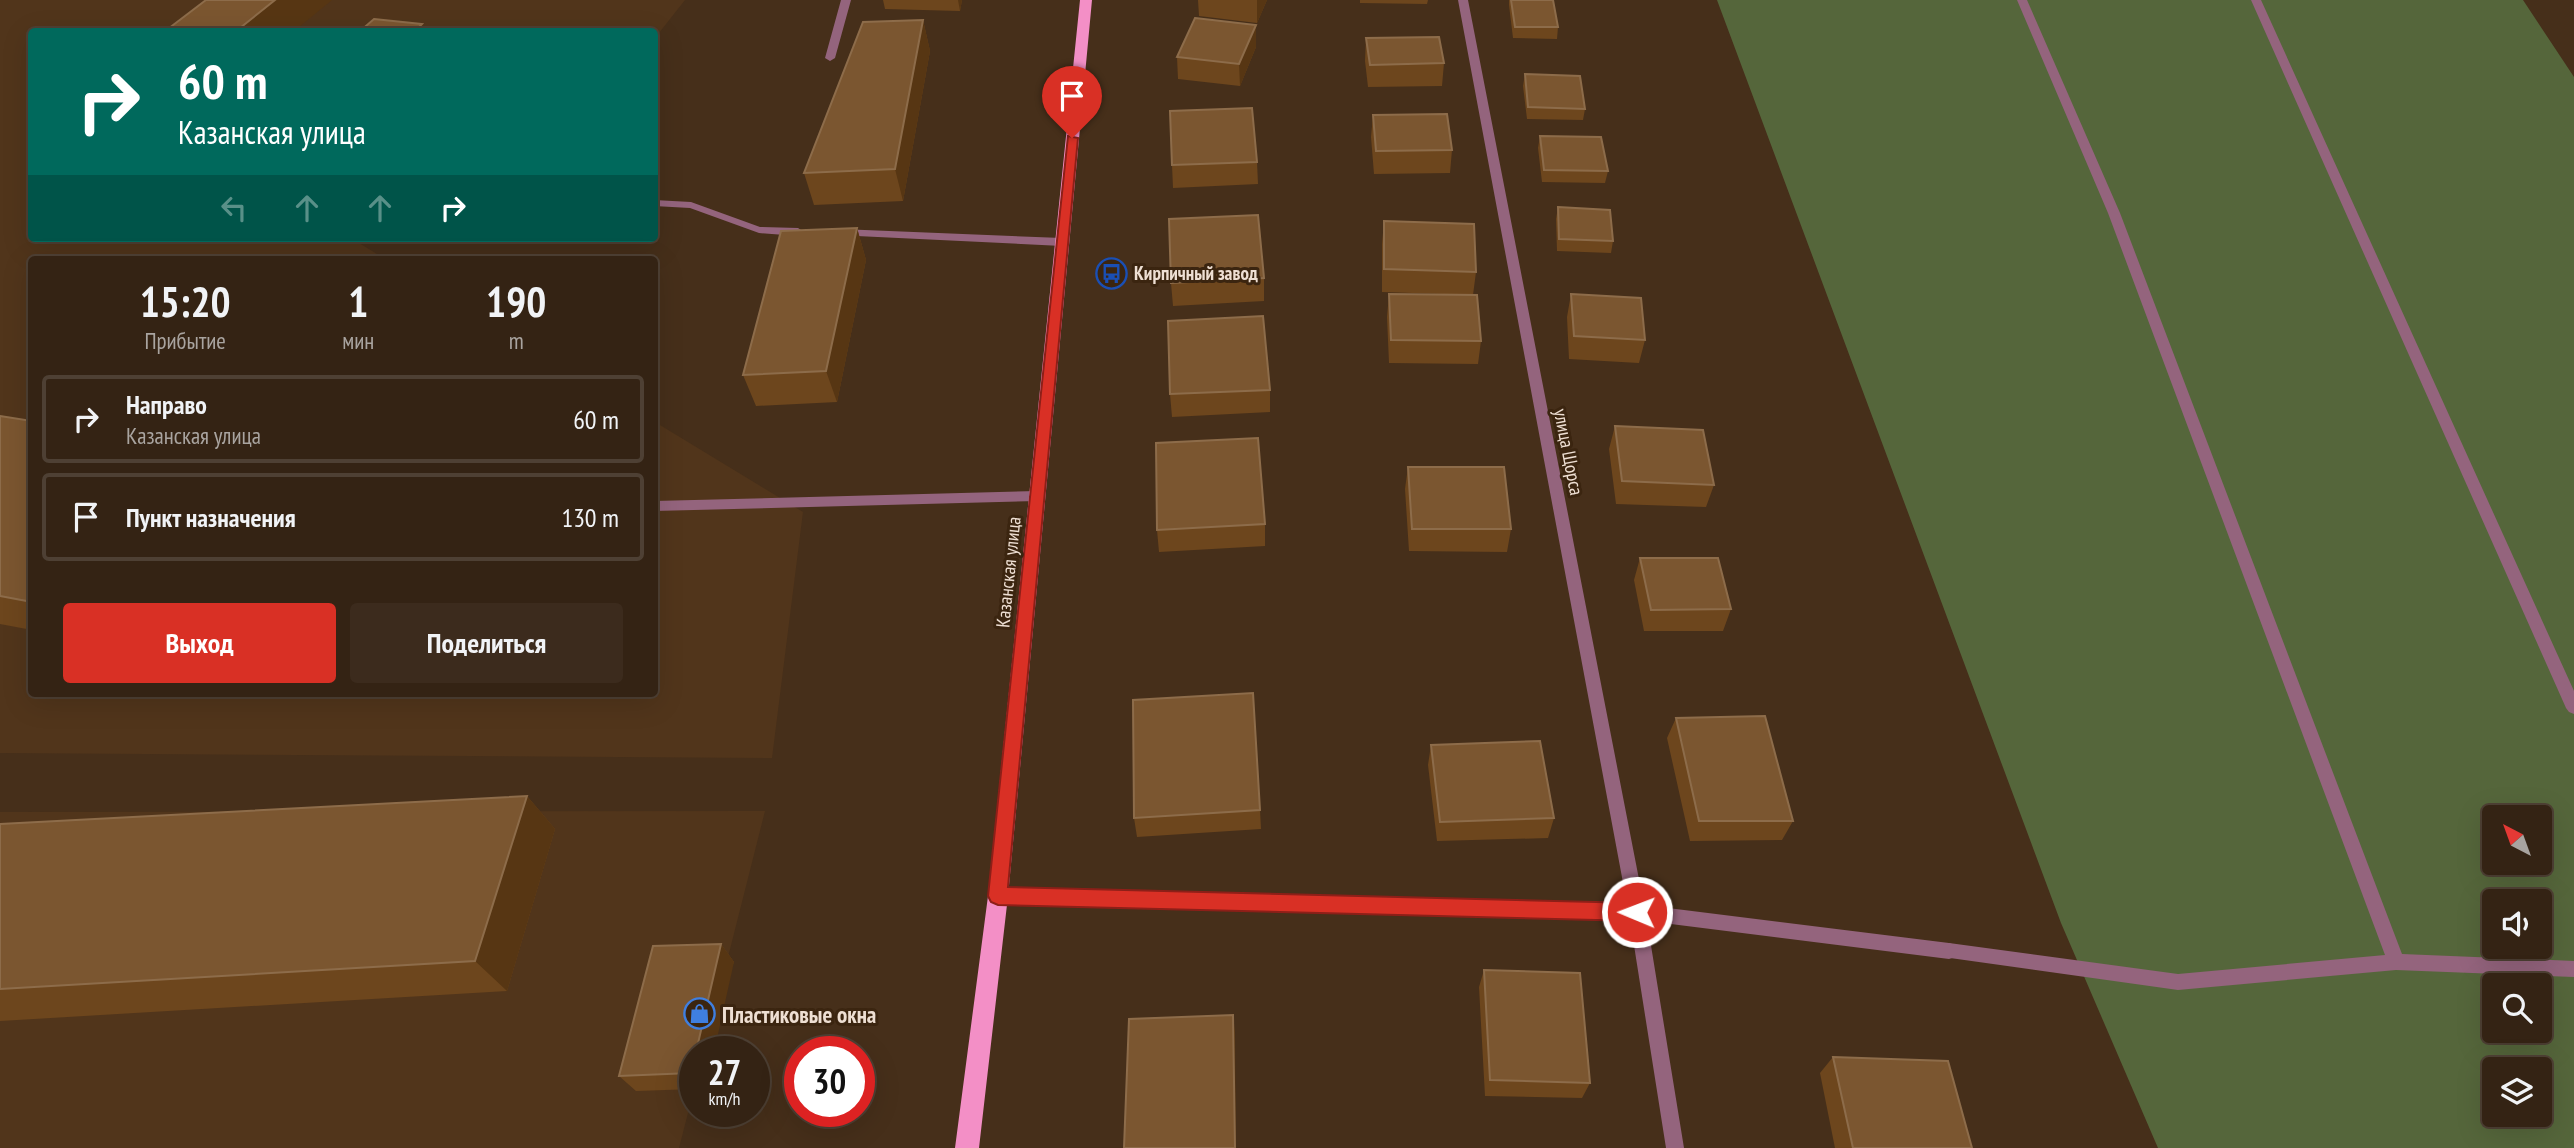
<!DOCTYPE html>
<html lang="ru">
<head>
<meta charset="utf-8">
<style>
  body { margin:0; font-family:"PT Sans Narrow",sans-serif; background:#3c2b1d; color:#f1f3f6; height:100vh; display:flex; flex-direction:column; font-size:26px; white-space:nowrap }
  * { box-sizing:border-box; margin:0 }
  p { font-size:23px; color:#a9a4a0 }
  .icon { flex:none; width:38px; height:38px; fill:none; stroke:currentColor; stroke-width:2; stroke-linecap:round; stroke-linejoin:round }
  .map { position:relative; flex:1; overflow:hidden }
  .sheet { position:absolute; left:28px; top:256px; width:630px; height:441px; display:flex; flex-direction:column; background:#342314; border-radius:7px; box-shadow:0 7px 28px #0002,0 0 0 2px #4e4034 }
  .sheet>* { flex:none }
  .guide { position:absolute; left:28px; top:28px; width:630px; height:214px; border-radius:7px; box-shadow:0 7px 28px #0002,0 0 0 2px #4e4034; background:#00695c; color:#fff; overflow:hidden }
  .needle { width:46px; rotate:319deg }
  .fabs { position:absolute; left:2482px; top:805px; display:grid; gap:14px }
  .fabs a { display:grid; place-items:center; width:70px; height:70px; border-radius:7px; background:#342314; box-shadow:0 7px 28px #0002,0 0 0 2px #4e4034; font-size:35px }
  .speed { position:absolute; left:679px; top:1036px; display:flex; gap:14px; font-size:35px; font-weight:700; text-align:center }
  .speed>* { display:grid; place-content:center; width:91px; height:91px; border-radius:50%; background:#342314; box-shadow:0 7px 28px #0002,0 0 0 2px #4e4034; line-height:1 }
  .speed small { font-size:18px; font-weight:400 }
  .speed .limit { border:10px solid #d22; background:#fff; color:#111 }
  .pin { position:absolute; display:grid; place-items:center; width:60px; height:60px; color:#fff; margin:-72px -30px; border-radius:50% 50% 50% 0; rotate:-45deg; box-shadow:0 0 7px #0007 }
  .pin .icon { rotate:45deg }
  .me { position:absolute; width:77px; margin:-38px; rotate:271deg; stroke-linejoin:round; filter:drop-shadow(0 0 5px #0008) }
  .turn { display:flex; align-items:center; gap:24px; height:147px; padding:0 35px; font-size:32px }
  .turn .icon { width:91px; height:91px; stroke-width:2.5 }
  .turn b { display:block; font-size:49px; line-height:60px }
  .lanes { display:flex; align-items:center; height:66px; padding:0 35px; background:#0003; justify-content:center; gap:35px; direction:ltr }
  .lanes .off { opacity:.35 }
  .eta { display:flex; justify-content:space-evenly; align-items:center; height:119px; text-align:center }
  .eta b { font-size:42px; font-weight:600; line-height:49px }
  .button { display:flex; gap:14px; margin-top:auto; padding:14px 35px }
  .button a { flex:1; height:80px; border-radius:7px; background:#d93025; color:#fff; font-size:28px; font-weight:600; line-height:80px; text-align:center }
  .button a+a { background:#3c2b1d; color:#f1f3f6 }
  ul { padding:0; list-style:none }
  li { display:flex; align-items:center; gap:21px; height:88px; margin:0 14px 10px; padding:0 21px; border:4px solid #4e4034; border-radius:7px }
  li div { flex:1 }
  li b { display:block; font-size:26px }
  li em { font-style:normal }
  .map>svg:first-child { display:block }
</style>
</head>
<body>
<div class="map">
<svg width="2574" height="1148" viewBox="0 0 2574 1148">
  <rect width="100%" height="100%" fill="#462f1a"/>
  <path fill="#51351b" d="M 0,0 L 685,0 L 655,38 L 654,32 L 32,32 L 32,238 L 351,238 L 385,259 L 32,259 L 32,693 L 654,693 L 655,422 L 803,512 L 772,758 L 0,753 Z
    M 765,811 L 704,1052 L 695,1052 L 695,1086 L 679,1148 L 0,1148 L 0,812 Z"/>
  <path fill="#55663b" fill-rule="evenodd" d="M 1717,0 L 2523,0 L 2574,77 L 2574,1148 L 2158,1148 L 2061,923 ZM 2494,817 L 2539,817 L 2539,863 L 2494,863 ZM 2494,901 L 2539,901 L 2539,947 L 2494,947 ZM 2494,985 L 2539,985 L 2539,1031 L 2494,1031 ZM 2494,1069 L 2539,1069 L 2539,1115 L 2494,1115 Z"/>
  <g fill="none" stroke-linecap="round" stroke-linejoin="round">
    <path fill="#94647d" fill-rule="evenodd" d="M 2017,0 L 2027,0 L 2120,213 L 2402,954 L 2574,961 L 2574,977 L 2396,970 L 2178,990 L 1943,957 L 1940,951 L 1943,945 L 1949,943 L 2178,974 L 2385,955 L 2108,213 Z
      M 2251,0 L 2261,0 L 2574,691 L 2574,714 L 2569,712 L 2566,708 Z
      M 654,200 L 691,202 L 760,227 L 798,228 L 804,232 L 798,236 L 759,233 L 690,208 L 654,206 Z
      M 840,229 L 1062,238 L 1068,242 L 1062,246 L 836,235 L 834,233 Z
      M 1037,491 L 1044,496 L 1037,501 L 654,511 L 654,501 Z"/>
    <path fill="#94647d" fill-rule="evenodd" d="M 841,0 L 851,0 L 835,58 L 830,61 L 825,58 Z
      M 1458,0 L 1468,0 L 1644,905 L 1949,943 L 1955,945 L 1958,951 L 1955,957 L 1949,959 L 1647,921 L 1684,1148 L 1666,1148 L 1630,920 L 998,904 L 992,901 L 990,896 L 992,891 L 998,888 L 1627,904 Z"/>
    <path fill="#f38fc6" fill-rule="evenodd" d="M 1080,0 L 1092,0 L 1008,896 L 979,1148 L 955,1148 L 988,896 Z"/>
  </g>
  <path fill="#6d461d" d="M 883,0 L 962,0 L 960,11 L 885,9 Z
    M 1198,0 L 1267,0 L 1257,23 L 1199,16 Z
    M 1360,0 L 1428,0 L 1427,4 L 1360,3 Z
    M 1509,0 L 1553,0 L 1558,27 L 1557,39 L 1513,38 L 1509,5 Z
    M 923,20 L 930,51 L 903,201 L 814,205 L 804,173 Z
    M 1256,25 L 1256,47 L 1240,86 L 1178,79 L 1177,57 Z
    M 1366,38 L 1444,63 L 1442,86 L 1368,87 L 1365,61 Z
    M 1525,74 L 1585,109 L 1583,120 L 1527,119 L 1523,86 Z
    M 1373,115 L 1452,150 L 1450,173 L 1374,174 L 1371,137 Z
    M 1540,136 L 1608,171 L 1605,183 L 1542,182 L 1538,148 Z
    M 1257,162 L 1258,184 L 1173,188 L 1172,165 Z
    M 1558,207 L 1613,241 L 1611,253 L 1557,251 L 1556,219 Z
    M 1384,221 L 1476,272 L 1473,295 L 1382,292 L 1382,244 Z
    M 857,228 L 866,260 L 837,402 L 756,406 L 743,375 Z
    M 1264,278 L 1264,301 L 1173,306 L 1171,283 Z
    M 1389,294 L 1481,341 L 1478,364 L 1389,363 L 1387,317 Z
    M 1571,294 L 1645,340 L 1639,363 L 1569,359 L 1567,317 Z
    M 1270,390 L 1270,412 L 1172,417 L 1170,394 Z
    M 0,416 L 32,421 L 32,630 L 0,624 Z
    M 1615,426 L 1714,485 L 1706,507 L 1616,504 L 1609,449 Z
    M 1408,467 L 1511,529 L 1507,552 L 1409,551 L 1405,489 Z
    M 1265,524 L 1265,546 L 1159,552 L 1157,530 Z
    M 1640,558 L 1731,609 L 1723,631 L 1644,631 L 1634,580 Z
    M 1676,718 L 1793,821 L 1782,840 L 1690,841 L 1667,738 Z
    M 1431,745 L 1554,818 L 1548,838 L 1437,841 L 1428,765 Z
    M 527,796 L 555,829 L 507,991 L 0,1021 L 0,824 Z
    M 1260,810 L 1261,829 L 1137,837 L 1134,818 Z
    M 721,944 L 734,962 L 695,1052 L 695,1089 L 636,1091 L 619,1076 Z
    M 1484,970 L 1590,1083 L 1582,1098 L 1485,1096 L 1479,987 Z
    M 1833,1057 L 1972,1148 L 1835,1148 L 1820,1073 Z"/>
  <path fill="#573613" d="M 275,0 L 332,0 L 293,32 L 235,32 Z
    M 958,0 L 962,0 L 960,11 Z
    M 1257,0 L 1267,0 L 1257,23 Z
    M 923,20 L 930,51 L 903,201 L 895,169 Z
    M 422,24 L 426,32 L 414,32 Z
    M 1256,25 L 1256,47 L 1240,86 L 1239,64 Z
    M 857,228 L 866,260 L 837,402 L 826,371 Z
    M 527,796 L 555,829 L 507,991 L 475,961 Z
    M 721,944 L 734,962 L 714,1052 L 696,1052 Z
    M 1233,1015 L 1235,1032 L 1236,1148 L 1235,1148 Z
    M 695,1057 L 695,1076 L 691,1073 Z"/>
  <path fill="#7b5630" stroke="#8d6c4a" stroke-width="2" d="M 206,0 L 275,0 L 235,32 L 164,32 Z
    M 1511,0 L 1553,0 L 1558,27 L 1515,27 Z
    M 1195,18 L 1256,25 L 1239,64 L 1177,57 Z
    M 374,19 L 422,24 L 414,32 L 359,32 Z
    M 923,20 L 895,169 L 804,173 L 863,22 Z
    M 1439,37 L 1444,63 L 1370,65 L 1366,38 Z
    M 1525,74 L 1580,76 L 1585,109 L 1528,107 Z
    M 1252,108 L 1257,162 L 1172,165 L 1170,111 Z
    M 1447,114 L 1452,150 L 1376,151 L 1373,115 Z
    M 1540,136 L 1601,137 L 1608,171 L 1544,170 Z
    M 1558,207 L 1610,210 L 1613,241 L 1559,239 Z
    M 1258,215 L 1264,278 L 1171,283 L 1169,219 Z
    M 1384,221 L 1474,224 L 1476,272 L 1384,269 Z
    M 857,228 L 826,371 L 743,375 L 781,231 Z
    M 1389,294 L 1477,295 L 1481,341 L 1391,340 Z
    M 1571,294 L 1641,298 L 1645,340 L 1574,336 Z
    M 1263,316 L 1270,390 L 1170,394 L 1168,321 Z
    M 0,416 L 32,421 L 32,602 L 0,596 Z
    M 1615,426 L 1703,430 L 1714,485 L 1622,481 Z
    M 1258,438 L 1265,524 L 1157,530 L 1156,443 Z
    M 1408,467 L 1504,467 L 1511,529 L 1412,529 Z
    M 1640,558 L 1718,558 L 1731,609 L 1651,610 Z
    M 1253,693 L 1260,810 L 1134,818 L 1133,700 Z
    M 1765,716 L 1793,821 L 1699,821 L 1676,718 Z
    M 1540,741 L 1554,818 L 1440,822 L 1431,745 Z
    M 527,796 L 475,961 L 0,989 L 0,824 Z
    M 721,944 L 696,1052 L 695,1052 L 695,1057 L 691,1073 L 619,1076 L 653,946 Z
    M 1484,970 L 1580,973 L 1590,1083 L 1490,1080 Z
    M 1233,1015 L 1235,1148 L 1124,1148 L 1129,1019 Z
    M 1833,1057 L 1948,1061 L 1972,1148 L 1853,1148 Z"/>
  <path fill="#d93025" stroke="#8d1f18" stroke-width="2" d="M 1068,136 L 1078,138 L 1008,887 L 1637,903 L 1644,906 L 1646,912 L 1644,918 L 1637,921 L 998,905 L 991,902 L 988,896 Z"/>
  <defs>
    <symbol id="bus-ring" viewBox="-11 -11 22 22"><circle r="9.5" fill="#3b2510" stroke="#1a4fb4" stroke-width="1.5"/><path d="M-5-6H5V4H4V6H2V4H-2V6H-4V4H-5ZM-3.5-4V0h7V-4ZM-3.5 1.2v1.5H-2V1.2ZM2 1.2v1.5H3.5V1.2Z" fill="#1a4fb4"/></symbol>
    <symbol id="shop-ring" viewBox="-11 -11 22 22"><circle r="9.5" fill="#3b2510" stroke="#3f7fe0" stroke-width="1.5"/><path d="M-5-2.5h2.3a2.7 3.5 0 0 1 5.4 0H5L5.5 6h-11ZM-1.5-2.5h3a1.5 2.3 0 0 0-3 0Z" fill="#3f7fe0"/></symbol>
  </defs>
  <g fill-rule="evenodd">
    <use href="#bus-ring" x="1094" y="256" width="35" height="35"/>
    <use href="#shop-ring" x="682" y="996" width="35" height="35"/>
  </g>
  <g text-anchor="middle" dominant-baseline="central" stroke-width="6" stroke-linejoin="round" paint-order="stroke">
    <g font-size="19" font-weight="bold" fill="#eedfd3" stroke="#3b2510" text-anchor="start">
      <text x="1134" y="273">Кирпичный завод</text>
    </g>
    <g font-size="19" fill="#eedfd3" stroke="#3b2510">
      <text transform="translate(1569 452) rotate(79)">улица Щорса</text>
      <text transform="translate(1008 572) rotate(-84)">Казанская улица</text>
    </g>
    <g font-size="23" font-weight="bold" fill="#eedfd3" stroke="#3b2510" text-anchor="start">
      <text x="722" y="1014">Пластиковые окна</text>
    </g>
  </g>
</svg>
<div class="fabs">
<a><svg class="needle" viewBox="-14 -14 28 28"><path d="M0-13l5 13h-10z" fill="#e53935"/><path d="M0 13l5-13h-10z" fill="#a9a4a0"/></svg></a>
<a><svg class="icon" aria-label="sound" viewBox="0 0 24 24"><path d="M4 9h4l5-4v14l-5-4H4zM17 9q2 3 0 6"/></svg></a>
<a><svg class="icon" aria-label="search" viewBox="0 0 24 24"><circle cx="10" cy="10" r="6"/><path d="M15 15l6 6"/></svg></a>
<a><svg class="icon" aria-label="layers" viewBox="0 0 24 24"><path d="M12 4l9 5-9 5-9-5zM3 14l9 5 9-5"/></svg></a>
</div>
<div class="speed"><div>27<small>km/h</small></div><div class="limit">30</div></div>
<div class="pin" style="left:1072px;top:138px;background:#d93025"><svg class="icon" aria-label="arrive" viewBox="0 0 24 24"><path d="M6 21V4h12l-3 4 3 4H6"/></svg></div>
<svg class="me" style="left:1637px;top:912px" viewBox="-20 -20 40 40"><circle r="17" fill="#d93025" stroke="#fff" stroke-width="3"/><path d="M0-11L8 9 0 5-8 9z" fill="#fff"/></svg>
<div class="guide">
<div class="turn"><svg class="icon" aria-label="right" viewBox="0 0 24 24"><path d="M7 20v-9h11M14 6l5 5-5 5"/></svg><div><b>60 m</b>Казанская улица</div></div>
<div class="lanes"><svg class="icon off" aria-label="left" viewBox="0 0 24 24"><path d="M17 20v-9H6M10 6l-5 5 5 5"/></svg><svg class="icon off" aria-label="ahead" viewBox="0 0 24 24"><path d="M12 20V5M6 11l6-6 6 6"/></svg><svg class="icon off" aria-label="ahead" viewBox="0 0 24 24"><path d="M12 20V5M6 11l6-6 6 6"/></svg><svg class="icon" aria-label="right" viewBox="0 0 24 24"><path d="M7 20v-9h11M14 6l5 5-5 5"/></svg></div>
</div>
<section class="sheet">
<div class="eta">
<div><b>15:20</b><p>Прибытие</p></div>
<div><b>1</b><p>мин</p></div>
<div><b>190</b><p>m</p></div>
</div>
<ul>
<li><svg class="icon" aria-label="right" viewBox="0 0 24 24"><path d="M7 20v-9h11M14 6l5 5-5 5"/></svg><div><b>Направо</b><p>Казанская улица</p></div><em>60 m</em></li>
<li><svg class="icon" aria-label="arrive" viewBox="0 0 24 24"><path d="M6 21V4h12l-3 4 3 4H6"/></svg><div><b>Пункт назначения</b></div><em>130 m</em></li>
</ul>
<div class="button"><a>Выход</a><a>Поделиться</a></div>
</section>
</div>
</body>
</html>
